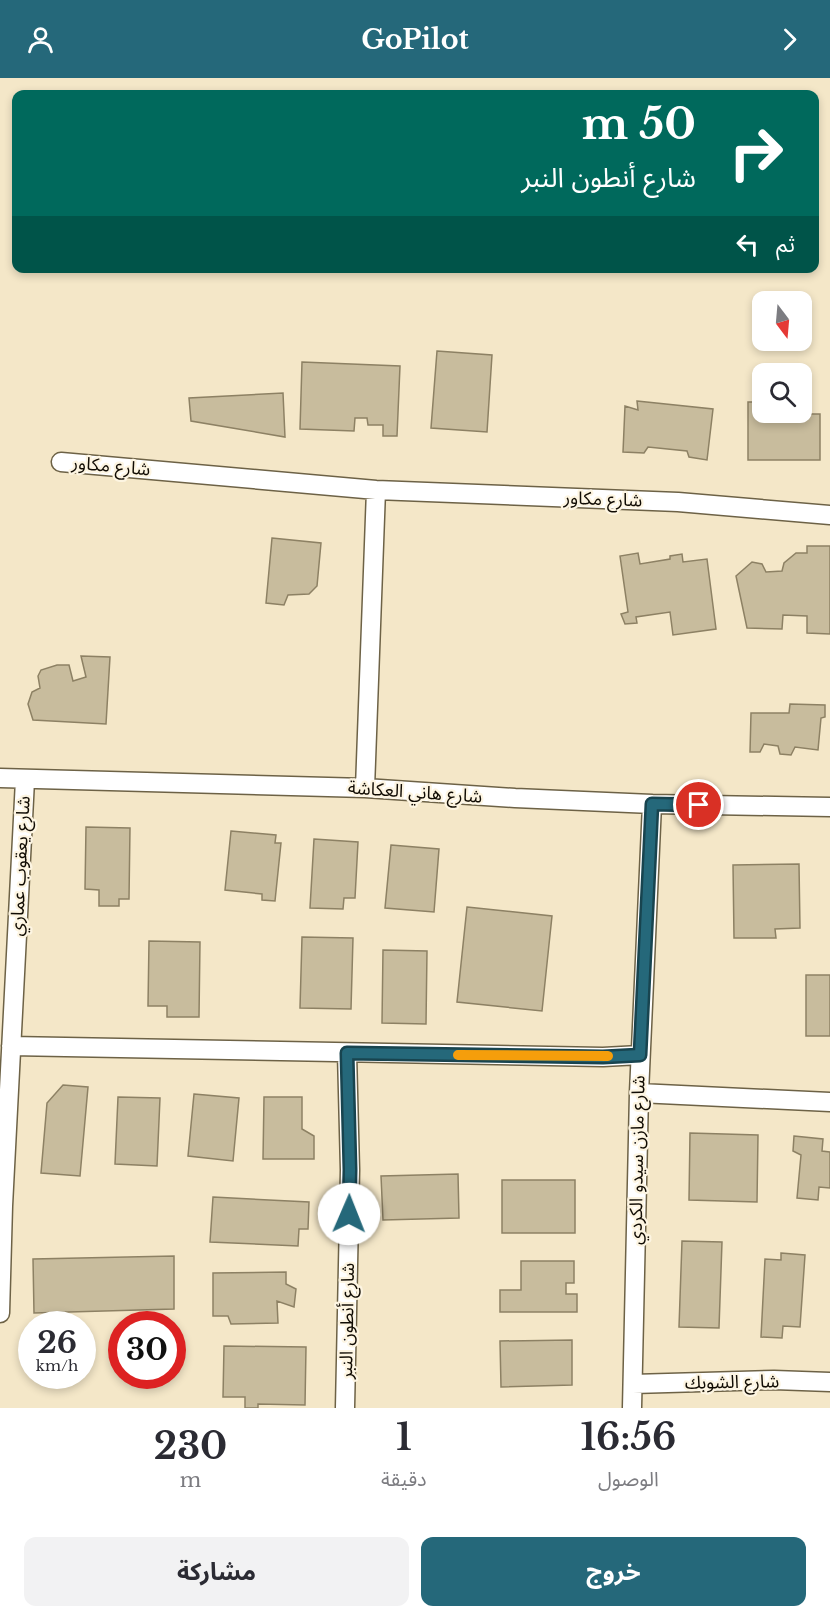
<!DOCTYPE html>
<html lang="ar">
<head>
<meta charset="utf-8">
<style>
  body { margin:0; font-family:"Libre Baskerville","Noto Sans Arabic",serif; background:#f2f2f3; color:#2b2b33; direction:rtl; height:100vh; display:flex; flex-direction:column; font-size:22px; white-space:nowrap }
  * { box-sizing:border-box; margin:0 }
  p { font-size:20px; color:#7c7c81 }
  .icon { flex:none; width:33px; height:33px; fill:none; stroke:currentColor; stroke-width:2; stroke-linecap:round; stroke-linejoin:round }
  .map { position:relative; height:1330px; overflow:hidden; direction:ltr }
  .panel { display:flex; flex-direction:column; background:#fff; flex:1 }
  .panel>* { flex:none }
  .top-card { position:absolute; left:12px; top:12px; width:807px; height:183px; border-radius:12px; box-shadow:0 3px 9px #0003; direction:rtl; background:#00695c; color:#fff; overflow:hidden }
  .needle { width:39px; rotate:164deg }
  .tools { position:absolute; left:752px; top:213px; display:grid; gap:12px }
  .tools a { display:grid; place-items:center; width:60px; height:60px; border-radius:12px; background:#fff; box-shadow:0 3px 9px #0003; font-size:30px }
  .speed { position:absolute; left:18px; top:1233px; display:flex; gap:12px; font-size:30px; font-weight:700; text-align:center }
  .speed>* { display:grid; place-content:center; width:78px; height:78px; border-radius:50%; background:#fff; box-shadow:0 3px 9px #0003; line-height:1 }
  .speed small { font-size:15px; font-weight:400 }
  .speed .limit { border:9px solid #d22; background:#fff; color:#111 }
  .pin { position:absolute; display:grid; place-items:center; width:51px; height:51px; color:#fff; margin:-26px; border:3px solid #fff; border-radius:50%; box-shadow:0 2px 6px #0007 }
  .me { position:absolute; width:66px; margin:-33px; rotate:1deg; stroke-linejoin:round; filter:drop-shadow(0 0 4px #0008) }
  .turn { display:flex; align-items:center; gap:21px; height:126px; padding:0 24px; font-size:27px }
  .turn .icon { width:78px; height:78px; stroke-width:2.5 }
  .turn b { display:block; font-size:42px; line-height:51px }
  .then { display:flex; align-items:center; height:57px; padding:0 24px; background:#0003; gap:12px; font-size:22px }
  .eta { display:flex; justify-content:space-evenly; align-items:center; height:102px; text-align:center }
  .eta b { font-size:36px; font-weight:700; line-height:42px }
  .primary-button { display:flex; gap:12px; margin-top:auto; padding:12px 24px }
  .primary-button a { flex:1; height:69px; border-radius:12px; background:#25687a; color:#fff; font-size:24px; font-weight:700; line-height:69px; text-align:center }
  .primary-button a+a { background:#f2f2f3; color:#2b2b33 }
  header { display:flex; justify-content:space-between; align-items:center; height:78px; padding:0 24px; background:#25687a; color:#fff; font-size:27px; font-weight:700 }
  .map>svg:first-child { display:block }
</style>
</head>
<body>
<header><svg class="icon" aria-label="forward" viewBox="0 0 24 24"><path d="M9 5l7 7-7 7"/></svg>GoPilot<svg class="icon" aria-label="person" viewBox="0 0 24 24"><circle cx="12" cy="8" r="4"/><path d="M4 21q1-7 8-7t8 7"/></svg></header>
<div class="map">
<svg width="830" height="1330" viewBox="0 0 830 1330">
  <rect width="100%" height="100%" fill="#f4e7c8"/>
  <path fill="#c8bc9d" stroke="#8d8164" stroke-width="1.5" d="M 437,273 L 492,277 L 487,354 L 431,350 Z
    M 302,284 L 400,288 L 397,358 L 383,358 L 383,347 L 368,347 L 367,340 L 355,340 L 354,353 L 300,351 Z
    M 283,315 L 285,359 L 191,343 L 189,320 Z
    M 637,323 L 713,331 L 707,382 L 689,379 L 687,373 L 648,369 L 644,375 L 623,374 L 625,328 L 638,332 Z
    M 748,324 L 762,324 L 762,334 L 775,334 L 774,343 L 803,343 L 803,336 L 820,336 L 820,382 L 748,382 Z
    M 272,460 L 321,465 L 317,508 L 309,516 L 288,517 L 284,527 L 266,525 Z
    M 807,468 L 830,468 L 830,556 L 807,555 L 807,538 L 783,537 L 782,551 L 747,550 L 736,498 L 752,484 L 762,486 L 766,494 L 782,493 L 784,485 L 796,475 L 807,475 Z
    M 638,475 L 640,486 L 670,481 L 670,478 L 682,476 L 683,484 L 707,481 L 716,551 L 673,557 L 670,534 L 636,539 L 637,545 L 625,546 L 621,536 L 628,534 L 620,478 Z
    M 81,578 L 110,579 L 106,646 L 33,642 L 28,626 L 32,614 L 40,610 L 38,598 L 41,592 L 57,587 L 69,587 L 73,603 L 86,599 Z
    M 790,626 L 825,627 L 825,639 L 821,640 L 818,672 L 795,669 L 791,677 L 780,676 L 778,668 L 764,666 L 760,674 L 750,674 L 751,635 L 789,635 Z
    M 86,749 L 130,750 L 129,821 L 119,821 L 119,828 L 99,828 L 99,812 L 85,811 Z
    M 231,753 L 276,757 L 275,765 L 281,765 L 275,823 L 262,822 L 262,816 L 225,812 Z
    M 314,761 L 358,764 L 355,820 L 344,820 L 343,831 L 310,830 Z
    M 391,767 L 439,771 L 434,834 L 385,830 Z
    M 799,786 L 800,850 L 775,851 L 776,860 L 734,860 L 733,787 Z
    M 467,829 L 552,838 L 542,933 L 457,924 Z
    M 302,859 L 353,860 L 351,931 L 300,930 Z
    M 149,863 L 200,864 L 199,939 L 167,939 L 167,928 L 148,928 Z
    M 383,872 L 427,873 L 426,946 L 382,945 Z
    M 806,897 L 830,897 L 830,958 L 806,958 Z
    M 63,1007 L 88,1009 L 80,1098 L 41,1095 L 47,1025 Z
    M 194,1016 L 239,1020 L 233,1083 L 188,1078 Z
    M 118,1019 L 160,1020 L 157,1088 L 115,1086 Z
    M 264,1019 L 302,1019 L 302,1051 L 314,1058 L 314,1081 L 263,1081 Z
    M 690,1055 L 758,1057 L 757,1124 L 689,1122 Z
    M 794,1058 L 823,1061 L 822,1073 L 830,1074 L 830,1110 L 819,1109 L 818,1122 L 797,1120 L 801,1077 L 793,1073 Z
    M 458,1096 L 459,1140 L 383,1142 L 381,1098 Z
    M 502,1102 L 575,1102 L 575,1155 L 502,1155 Z
    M 213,1119 L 309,1124 L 308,1151 L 299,1151 L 298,1168 L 210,1164 Z
    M 682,1163 L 722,1164 L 719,1250 L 679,1249 Z
    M 781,1175 L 805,1177 L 800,1249 L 783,1248 L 782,1260 L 761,1259 L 765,1181 L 781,1182 Z
    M 174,1178 L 174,1231 L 34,1235 L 33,1181 Z
    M 521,1183 L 574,1183 L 574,1205 L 566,1205 L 566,1216 L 577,1216 L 577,1234 L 500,1234 L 500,1212 L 521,1212 Z
    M 286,1194 L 286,1206 L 296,1211 L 294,1229 L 277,1223 L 278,1245 L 231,1246 L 228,1238 L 213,1238 L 213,1195 Z
    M 572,1262 L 572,1307 L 501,1309 L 500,1263 Z
    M 224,1268 L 306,1269 L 305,1327 L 258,1326 L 258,1330 L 245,1330 L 245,1319 L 223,1319 Z"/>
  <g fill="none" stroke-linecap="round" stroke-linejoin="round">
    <defs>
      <path id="minor" d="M 61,384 L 376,412 L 678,424 L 830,437
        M 0,700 L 365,710 L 515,720 L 652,726 L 830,729
        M 365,710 L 376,412
        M 11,968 L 603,979 L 640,977
        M 639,1015 L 830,1024
        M 0,1235 L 3,1128 L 25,702
        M 633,1306 L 774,1302 L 830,1304
        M 345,1330 L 350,1092 L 347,975
        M 632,1330 L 639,1015 L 652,726"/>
    </defs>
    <use href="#minor" stroke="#6d6246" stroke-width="21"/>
    <use href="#minor" stroke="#fff" stroke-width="18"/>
  </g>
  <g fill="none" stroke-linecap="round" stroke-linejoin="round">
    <defs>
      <path id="route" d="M 349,1136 L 350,1092 L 347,975 L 603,979 L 640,977 L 652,726 L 699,727"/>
    </defs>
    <use href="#route" stroke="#18444f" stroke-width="15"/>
    <use href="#route" stroke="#25687a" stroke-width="10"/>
    <path stroke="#f59e0b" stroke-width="10" d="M 458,977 L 608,978"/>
  </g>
  <g text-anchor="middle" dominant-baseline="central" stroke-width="4.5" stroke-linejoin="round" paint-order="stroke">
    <g font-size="18" fill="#100b03" stroke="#fdf5e2">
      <text transform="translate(111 388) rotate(5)">شارع مكاور</text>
      <text transform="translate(603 421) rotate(2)">شارع مكاور</text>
      <text transform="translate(415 714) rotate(4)">شارع هاني العكاشة</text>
      <text transform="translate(20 788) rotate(-87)">شارع يعقوب عماري</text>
      <text transform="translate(637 1082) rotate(-89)">شارع مازن سيدو الكردي</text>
      <text transform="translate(347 1243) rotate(-89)">شارع أنطون النبر</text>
      <text transform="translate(732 1304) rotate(-1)">شارع الشوبك</text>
    </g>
  </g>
</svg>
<div class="tools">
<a><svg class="needle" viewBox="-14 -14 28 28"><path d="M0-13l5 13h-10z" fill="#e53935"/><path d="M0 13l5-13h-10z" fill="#7c7c81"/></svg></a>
<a><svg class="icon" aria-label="search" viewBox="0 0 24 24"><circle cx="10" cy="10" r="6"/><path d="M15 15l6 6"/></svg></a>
</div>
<div class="speed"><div>26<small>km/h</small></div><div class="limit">30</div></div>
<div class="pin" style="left:699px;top:727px;background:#d93025"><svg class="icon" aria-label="arrive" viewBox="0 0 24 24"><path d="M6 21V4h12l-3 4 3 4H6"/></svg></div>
<svg class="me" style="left:349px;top:1136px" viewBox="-20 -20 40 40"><circle r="19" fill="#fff"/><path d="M0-13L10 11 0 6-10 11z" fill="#25687a"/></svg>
<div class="top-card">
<div class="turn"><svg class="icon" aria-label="right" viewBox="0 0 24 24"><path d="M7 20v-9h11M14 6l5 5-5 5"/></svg><div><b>50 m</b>شارع أنطون النبر</div></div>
<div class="then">ثم<svg class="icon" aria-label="left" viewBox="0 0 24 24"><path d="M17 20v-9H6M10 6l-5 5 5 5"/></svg></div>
</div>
</div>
<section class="panel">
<div class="eta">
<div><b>16:56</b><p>الوصول</p></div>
<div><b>1</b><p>دقيقة</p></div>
<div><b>230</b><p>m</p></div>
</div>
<div class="primary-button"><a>خروج</a><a>مشاركة</a></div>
</section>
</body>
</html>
